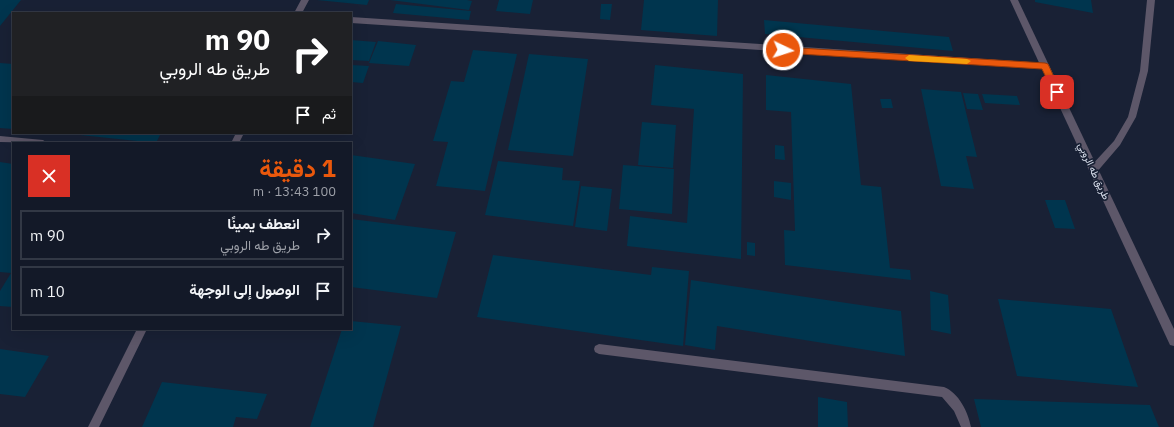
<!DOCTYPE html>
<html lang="ar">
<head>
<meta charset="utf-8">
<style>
  body { margin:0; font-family:"IBM Plex Sans",Vazirmatn,sans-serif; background:#1c2230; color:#f1f3f6; direction:rtl; height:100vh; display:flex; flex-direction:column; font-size:15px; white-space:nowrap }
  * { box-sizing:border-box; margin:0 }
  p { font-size:13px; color:#9da0a8 }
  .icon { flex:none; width:22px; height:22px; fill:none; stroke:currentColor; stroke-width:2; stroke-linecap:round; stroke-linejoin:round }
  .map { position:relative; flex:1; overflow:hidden; direction:ltr }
  .details { position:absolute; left:12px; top:142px; width:340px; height:188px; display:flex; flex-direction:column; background:#131928; border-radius:0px; box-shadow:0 4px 16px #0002,0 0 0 1px #323845; direction:rtl }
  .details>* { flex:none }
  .hud { position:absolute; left:12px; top:12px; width:340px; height:122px; border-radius:0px; box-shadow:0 4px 16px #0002,0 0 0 1px #323845; direction:rtl; background:#202124; color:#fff; overflow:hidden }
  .pin { position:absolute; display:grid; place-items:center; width:34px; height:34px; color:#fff; margin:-17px; border-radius:8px; box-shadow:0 2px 6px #0006 }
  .me { position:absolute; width:44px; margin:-22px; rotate:94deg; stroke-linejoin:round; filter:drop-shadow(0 0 3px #0008) }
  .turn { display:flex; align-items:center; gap:14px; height:84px; padding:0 16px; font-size:18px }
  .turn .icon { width:52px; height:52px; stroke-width:2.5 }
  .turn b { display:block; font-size:28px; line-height:34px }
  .then { display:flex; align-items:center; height:38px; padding:0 16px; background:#0003; gap:8px; font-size:15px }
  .round { display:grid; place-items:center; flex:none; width:42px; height:42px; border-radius:0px; background:#1c2230 }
  .headline { display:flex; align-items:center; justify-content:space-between; height:68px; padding:0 16px }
  h1 { font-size:24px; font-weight:700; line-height:30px; color:#ea580c }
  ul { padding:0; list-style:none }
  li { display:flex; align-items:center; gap:12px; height:50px; margin:0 8px 6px; padding:0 8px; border:2px solid #323845; border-radius:0px }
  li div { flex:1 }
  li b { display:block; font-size:15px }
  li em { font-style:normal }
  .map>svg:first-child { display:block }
</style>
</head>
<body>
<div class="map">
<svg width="1174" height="427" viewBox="0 0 1174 427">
  <rect width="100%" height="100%" fill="#192135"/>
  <path fill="#00354e" d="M 0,0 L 21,0 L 0,26 Z
    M 317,0 L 369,0 L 367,5 Z
    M 390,0 L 467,0 L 472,1 L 469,10 Z
    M 499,0 L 533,0 L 530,14 L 496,11 Z
    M 644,0 L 718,0 L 717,36 L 641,30 Z
    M 1035,0 L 1091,0 L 1093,13 L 1035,2 Z
    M 396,4 L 471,11 L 469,20 L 393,13 Z
    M 601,4 L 612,4 L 610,20 L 600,19 Z
    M 764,20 L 949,37 L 953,51 L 765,34 Z
    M 351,40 L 376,42 L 369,61 L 351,60 Z
    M 378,41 L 416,45 L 409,66 L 369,63 Z
    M 473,50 L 517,54 L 485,191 L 436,186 L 448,142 L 433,141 L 451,81 L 464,82 Z
    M 529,54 L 588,59 L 573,156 L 508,150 Z
    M 0,63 L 13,64 L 13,129 L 0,128 Z
    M 351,65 L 369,66 L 363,83 L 351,82 Z
    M 655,65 L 743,74 L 741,259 L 627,246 L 630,216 L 687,223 L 694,109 L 651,105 Z
    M 766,75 L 851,84 L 861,185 L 881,187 L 890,268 L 910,270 L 911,280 L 785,265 L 784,230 L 795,231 L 791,112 L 766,110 Z
    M 921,89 L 961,92 L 977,157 L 966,156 L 974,189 L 941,186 Z
    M 963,93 L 978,94 L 983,110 L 967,109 Z
    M 982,94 L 1017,96 L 1020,105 L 985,103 Z
    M 880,99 L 891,99 L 893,108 L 882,108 Z
    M 642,122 L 676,125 L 673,168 L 638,165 Z
    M 61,133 L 161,133 L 156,143 Z
    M 775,145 L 784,146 L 785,160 L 775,159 Z
    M 351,155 L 415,164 L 395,220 L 351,213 Z
    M 498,161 L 563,168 L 562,180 L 580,181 L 573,226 L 485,215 Z
    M 0,162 L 13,164 L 13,307 L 0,306 L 0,291 L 11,273 L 0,272 Z
    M 623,165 L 674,169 L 672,214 L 619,209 Z
    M 774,181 L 791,183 L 791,200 L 774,197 Z
    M 581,186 L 612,189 L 607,231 L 575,227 Z
    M 1045,200 L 1065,200 L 1075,229 L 1055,228 Z
    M 351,219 L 456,232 L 437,298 L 351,287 Z
    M 747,242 L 755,243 L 755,256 L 747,255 Z
    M 493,255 L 651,275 L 652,267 L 689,271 L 683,346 L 477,317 Z
    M 691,280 L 901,311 L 905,356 L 717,326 L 715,350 L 685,345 Z
    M 930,291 L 948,295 L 951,334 L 931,330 Z
    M 998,299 L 1111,309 L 1138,387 L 1017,376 Z
    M 351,321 L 401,326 L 373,427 L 310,427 L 342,329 L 351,329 Z
    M 0,349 L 49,356 L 25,397 L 0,394 Z
    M 162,382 L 267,394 L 257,419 L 236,417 L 233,427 L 142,427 Z
    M 818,397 L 847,402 L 848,427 L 818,427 Z
    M 974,399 L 1150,405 L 1159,427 L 981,427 Z"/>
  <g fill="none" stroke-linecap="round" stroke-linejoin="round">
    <path fill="#5d5769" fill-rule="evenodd" d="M 301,0 L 309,0 L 302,13 L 294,13 Z
      M 1147,0 L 1155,0 L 1148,71 L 1136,117 L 1120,145 L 1096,173 L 1090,173 L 1089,170 L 1090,167 L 1114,141 L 1128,117 L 1140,71 Z
      M 351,17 L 1045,63 L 1049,66 L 1045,69 L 351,23 Z
      M 236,133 L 244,133 L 239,143 L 231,143 Z
      M 0,136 L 43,140 L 47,143 L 0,142 Z
      M 137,329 L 147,329 L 99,427 L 88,427 Z
      M 599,344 L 944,387 C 959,393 968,412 971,427 L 961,427 L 954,411 L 942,397 L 599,354 L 595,352 L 594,349 L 595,346 Z"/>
    <path fill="#5d5769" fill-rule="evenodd" d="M 1010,0 L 1018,0 L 1174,329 L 1174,346 L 1170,345 Z"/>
  </g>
  <path fill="#ea580c" stroke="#983908" d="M 783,47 L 1045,63 L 1048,64 L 1061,92 L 1057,95 L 1054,94 L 1042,69 L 783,53 L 779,50 Z"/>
  <path fill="#f59e0b" d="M 909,55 L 967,59 L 971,61 L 967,64 L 909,61 L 905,58 Z"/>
  <g text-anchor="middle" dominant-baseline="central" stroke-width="3.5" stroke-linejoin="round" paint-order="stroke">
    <g font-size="10" fill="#dbe1ee" stroke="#192135">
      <text transform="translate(1094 171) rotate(65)">طريق طه الروبي</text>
    </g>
  </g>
</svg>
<div class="pin" style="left:1057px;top:92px;background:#d93025"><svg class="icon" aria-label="arrive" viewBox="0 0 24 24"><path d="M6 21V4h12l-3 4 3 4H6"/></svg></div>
<svg class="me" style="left:783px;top:50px" viewBox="-20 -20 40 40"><circle r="17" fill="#ea580c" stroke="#fff" stroke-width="3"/><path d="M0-11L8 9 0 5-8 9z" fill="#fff"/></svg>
<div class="hud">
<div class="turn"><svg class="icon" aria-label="right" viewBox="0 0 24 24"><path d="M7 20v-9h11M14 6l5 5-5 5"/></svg><div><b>90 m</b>طريق طه الروبي</div></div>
<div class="then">ثم<svg class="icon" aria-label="arrive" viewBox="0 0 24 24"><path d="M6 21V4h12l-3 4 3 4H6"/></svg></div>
</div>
<section class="details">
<div class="headline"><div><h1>1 دقيقة</h1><p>100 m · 13:43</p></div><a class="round" style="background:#d93025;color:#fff"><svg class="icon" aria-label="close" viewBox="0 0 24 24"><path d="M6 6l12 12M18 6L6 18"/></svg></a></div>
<ul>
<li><svg class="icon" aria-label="right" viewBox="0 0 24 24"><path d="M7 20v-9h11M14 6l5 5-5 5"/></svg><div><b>انعطف يمينًا</b><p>طريق طه الروبي</p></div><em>90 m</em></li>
<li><svg class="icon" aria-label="arrive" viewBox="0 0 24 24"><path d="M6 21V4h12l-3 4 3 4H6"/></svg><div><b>الوصول إلى الوجهة</b></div><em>10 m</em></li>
</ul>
</section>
</div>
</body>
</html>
